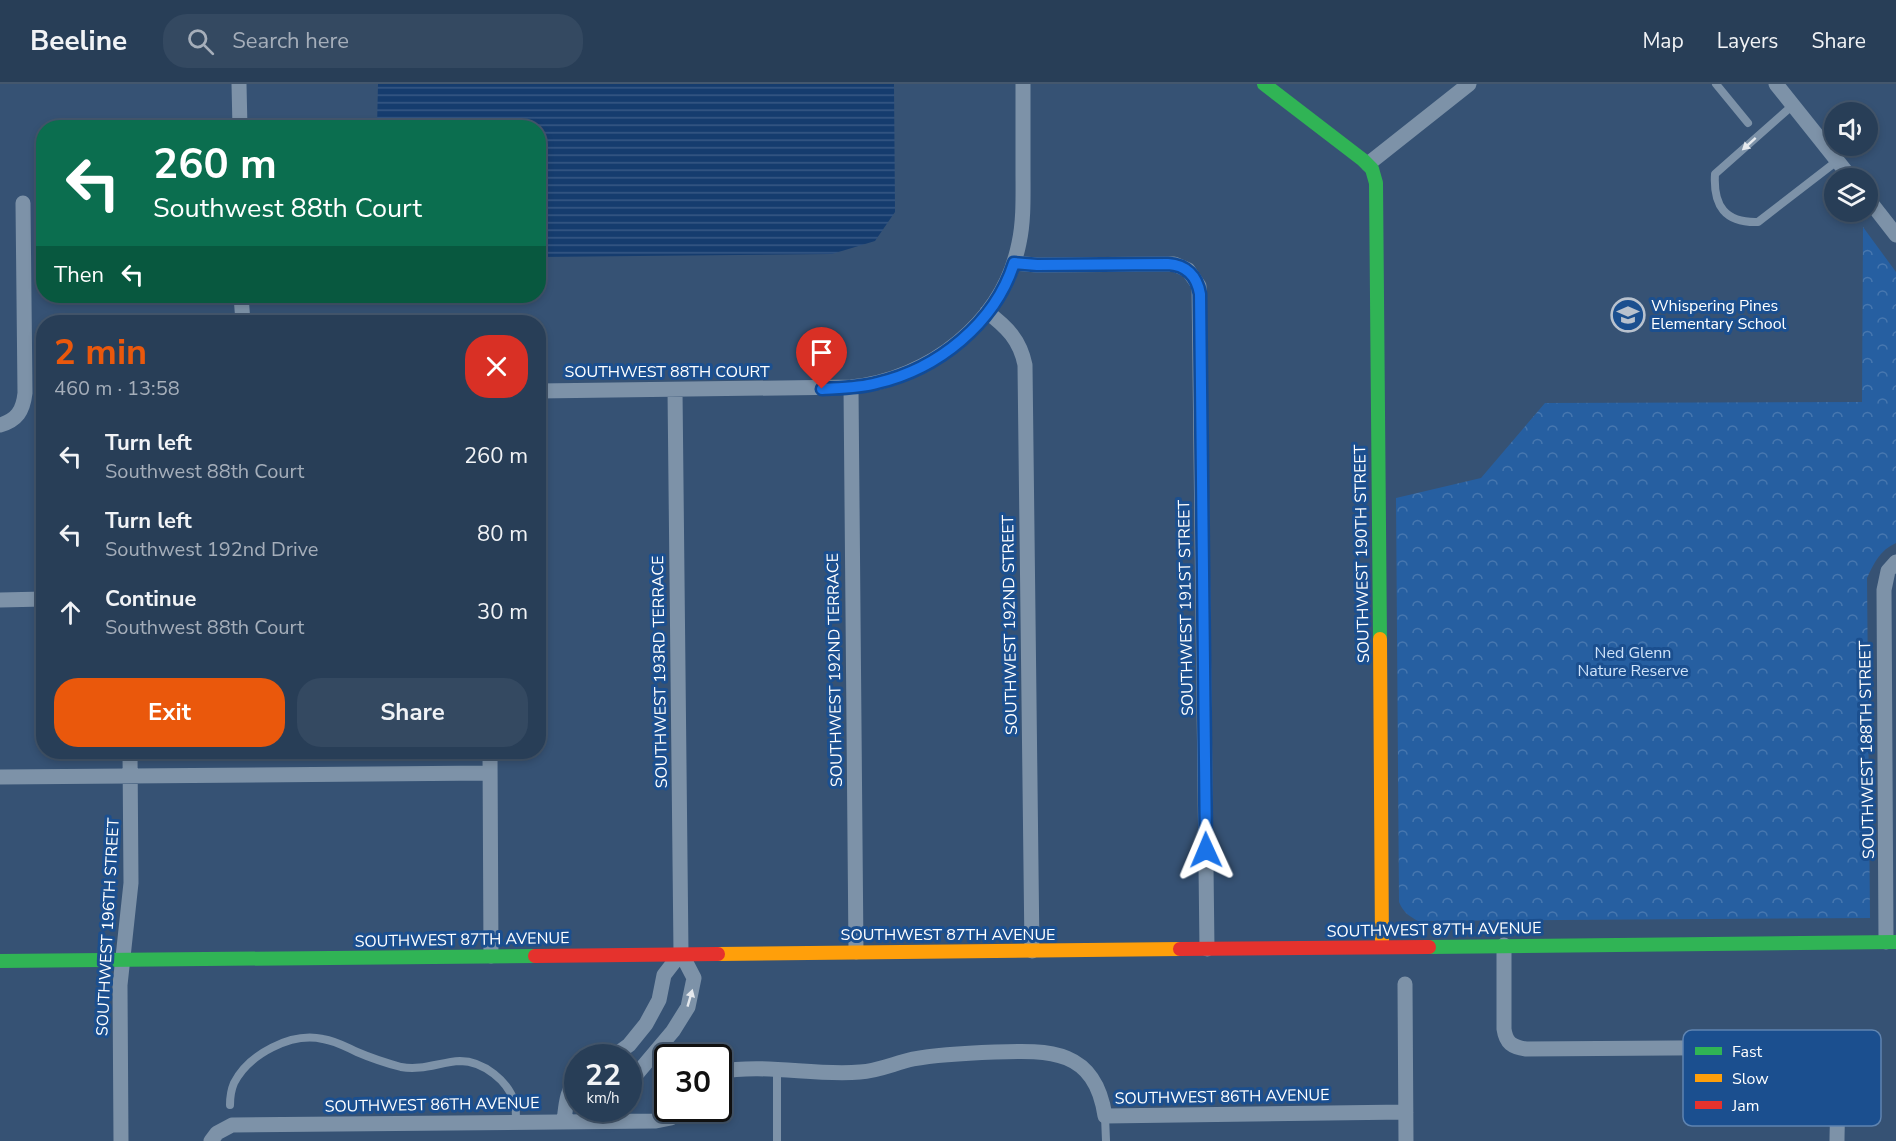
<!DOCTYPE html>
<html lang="en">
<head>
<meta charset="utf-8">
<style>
  body { margin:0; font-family:"Nunito Sans",sans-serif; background:#344961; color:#f1f3f6; height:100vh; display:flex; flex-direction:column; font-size:22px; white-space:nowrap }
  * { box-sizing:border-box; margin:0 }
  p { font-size:20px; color:#a5aeba }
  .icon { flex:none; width:33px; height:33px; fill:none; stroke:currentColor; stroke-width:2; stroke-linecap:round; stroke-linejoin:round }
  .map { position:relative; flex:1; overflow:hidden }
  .drawer { position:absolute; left:36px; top:231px; width:510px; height:444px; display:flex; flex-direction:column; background:#283e57; border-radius:24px; box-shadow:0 3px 9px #0003,0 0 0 2px #44576d }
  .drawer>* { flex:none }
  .top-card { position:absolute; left:36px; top:36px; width:510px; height:183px; border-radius:24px; box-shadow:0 3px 9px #0003,0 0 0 2px #44576d; background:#0b6e4f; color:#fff; overflow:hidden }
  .fabs { position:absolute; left:1824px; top:18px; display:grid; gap:12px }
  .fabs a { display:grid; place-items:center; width:54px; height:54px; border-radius:50%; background:#283e57; box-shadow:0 3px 9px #0003,0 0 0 2px #44576d; font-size:30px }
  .speed { position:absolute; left:564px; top:960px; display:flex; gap:12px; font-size:30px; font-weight:700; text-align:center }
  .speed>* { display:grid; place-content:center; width:78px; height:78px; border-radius:50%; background:#283e57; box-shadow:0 3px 9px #0003,0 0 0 2px #44576d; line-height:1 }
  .speed small { font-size:15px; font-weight:400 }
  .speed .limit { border:3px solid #111; border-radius:9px; background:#fff; color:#111 }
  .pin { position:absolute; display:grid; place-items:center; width:51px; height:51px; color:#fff; margin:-62px -26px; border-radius:50% 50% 50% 0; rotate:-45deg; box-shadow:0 0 6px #0007 }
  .pin .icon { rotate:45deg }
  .me { position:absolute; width:66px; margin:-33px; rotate:359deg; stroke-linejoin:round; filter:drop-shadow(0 0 4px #0008) }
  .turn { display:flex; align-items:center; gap:21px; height:126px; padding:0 18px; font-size:27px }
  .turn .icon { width:78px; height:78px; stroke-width:2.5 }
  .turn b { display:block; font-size:42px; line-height:51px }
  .then { display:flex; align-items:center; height:57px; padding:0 18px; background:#0003; gap:12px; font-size:22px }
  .round { display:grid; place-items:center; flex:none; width:63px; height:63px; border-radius:24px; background:#344961 }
  .headline { display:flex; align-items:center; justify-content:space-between; height:102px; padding:0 18px }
  h1 { font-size:36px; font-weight:700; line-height:45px; color:#ea580c }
  .primary-button { display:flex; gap:12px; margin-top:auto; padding:12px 18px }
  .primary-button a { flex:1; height:69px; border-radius:24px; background:#ea580c; color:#fff; font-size:24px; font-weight:700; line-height:69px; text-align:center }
  .primary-button a+a { background:#344961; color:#f1f3f6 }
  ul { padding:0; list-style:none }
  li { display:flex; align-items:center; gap:18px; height:78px; padding:0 18px }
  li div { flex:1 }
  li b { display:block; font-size:22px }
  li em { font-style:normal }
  header { display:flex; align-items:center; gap:36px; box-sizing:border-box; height:84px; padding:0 30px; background:#283e57; border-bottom:2px solid #44576d }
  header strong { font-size:28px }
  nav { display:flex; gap:33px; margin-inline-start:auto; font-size:21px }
  .search { width:420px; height:54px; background:#344961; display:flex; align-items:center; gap:15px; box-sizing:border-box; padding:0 21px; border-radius:24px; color:#a5aeba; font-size:22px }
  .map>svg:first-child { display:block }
</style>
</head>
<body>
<header>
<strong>Beeline</strong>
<div class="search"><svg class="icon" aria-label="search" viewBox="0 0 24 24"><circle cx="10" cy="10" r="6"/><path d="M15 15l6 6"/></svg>Search here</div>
<nav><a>Map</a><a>Layers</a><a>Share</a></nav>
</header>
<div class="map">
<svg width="1896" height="1057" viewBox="0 0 1896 1057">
  <defs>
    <pattern id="park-crowns" width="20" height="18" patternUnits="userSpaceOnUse" patternTransform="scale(1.5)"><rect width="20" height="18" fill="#265fa1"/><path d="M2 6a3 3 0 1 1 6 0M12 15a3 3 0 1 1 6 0" fill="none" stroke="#4777af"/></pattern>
    <pattern id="water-rules" width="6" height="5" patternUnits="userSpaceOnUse" patternTransform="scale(1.5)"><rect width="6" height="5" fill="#153c6e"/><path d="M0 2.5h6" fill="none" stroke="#385984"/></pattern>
  </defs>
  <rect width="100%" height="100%" fill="#365274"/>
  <path fill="url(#park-crowns)" d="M 1863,143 L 1896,188 L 1896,459 C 1880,466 1874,479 1867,494 L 1870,834 L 1418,837 C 1409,832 1403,828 1399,818 L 1396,414 L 1481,394 L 1545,319 L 1862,318 Z"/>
  <path fill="url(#water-rules)" d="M 378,0 L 894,0 L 895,128 L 875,157 L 832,170 L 539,173 L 538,44 L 377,43 Z"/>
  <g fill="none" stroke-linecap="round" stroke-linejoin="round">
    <path stroke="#7d92a8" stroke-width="8" d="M 1716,0 L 1748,39
      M 1793,21 L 1715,90 C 1713,122 1725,139 1758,138 L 1837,77
      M 777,986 L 777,1057
      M 230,1021 C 230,1014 231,1006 234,999 C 249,970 291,948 323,955 C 336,957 346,963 357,968 C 371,974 386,979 401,983 C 422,987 440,978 460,977 C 483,977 509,997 515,1020 C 516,1025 516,1032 516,1038
      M 1105,1032 L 1106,1057"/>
    <path stroke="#7d92a8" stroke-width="15" d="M 239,0 L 240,44
      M 1776,0 L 1851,94
      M 1368,80 L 1469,0
      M 1868,115 L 1896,151
      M 1014,179 L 1037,181 L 1174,180 L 1188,186 L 1199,202 L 1207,865
      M 241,212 L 243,238
      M 987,228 C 1007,243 1020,256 1025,281 L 1032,867
      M 851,303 L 856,868
      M 538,307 L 851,303 C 929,295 1003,239 1019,159 C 1024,136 1023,111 1023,87 C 1023,58 1023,29 1023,0
      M 0,341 C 17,336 23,327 25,309 L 23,119
      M 0,516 L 44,515
      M 490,668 L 491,872
      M 0,693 L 490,689
      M 1886,858 L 1884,506 L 1888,487 L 1896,478
      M 1504,861 L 1504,945 C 1506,959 1512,963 1526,965 L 1809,963 C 1818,967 1827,972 1832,980 C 1840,996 1837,1038 1837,1057
      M 1405,900 L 1406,1057
      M 611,974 L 629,961 L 646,940 L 659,916 L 664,891 L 681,869
      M 718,988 C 765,979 813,992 860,988 C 878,987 895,979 913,975 C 940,970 967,969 995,968 C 1050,966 1095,965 1105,1032 L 1406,1028
      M 628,1008 L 635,992 L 673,947 L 688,923 L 694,894 L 681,869 L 675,306
      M 564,1037 C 566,1022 566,1006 578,994
      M 121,1057 L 120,901 L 131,799 L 130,668
      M 211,1057 L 217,1049 L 232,1041 L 656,1037 L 671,1034 L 681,1024"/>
    <path stroke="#30b455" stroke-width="14" d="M 1264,0 L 1363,76 L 1372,85 L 1376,99 L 1380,555
      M 1429,863 L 1896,858
      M 0,877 L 535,872"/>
    <path stroke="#ff9f0a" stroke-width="14" d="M 1380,555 L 1382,863
      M 718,870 L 1180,865"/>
    <path stroke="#e5322d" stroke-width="14" d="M 1180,865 L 1429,863
      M 535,872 L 718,870"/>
  </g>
  <defs><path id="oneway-solid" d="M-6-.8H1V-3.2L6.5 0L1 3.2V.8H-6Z" transform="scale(1.5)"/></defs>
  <g fill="#e5e9ee">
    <use href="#oneway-solid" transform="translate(1749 60) rotate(138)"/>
    <use href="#oneway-solid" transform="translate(690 914) rotate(-74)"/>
  </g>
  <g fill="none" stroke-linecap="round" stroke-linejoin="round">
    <defs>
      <path id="route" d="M 822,305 C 841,304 860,304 877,299 C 938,285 995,239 1014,179 L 1037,181 L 1168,180 C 1186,181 1197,192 1200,210 L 1206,766"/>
    </defs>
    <use href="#route" stroke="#114b97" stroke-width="15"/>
    <use href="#route" stroke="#1a73e8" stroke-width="10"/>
  </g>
  <defs>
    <symbol id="school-ring" viewBox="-11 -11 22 22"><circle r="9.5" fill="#1b4f8f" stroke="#b9c2ce" stroke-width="1.5"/><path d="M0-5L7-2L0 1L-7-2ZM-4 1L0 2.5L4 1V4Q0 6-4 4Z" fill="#b9c2ce"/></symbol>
  </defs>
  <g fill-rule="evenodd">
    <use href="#school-ring" x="1609" y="212" width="38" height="38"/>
  </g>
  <g text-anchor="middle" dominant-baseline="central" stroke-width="6" stroke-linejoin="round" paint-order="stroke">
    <g font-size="16" fill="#fff" stroke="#1b4f8f" text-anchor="start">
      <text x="1651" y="222">Whispering Pines<tspan x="1651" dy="18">Elementary School</tspan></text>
    </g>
    <g font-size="16" fill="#fff" stroke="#1b4f8f">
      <text x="667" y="288">SOUTHWEST 88TH COURT</text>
      <text transform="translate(1362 470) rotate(-91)">SOUTHWEST 190TH STREET</text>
      <text transform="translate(1186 524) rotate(-91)">SOUTHWEST 191ST STREET</text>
      <text transform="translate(1010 541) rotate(-91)">SOUTHWEST 192ND STREET</text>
      <text transform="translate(835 586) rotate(-91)">SOUTHWEST 192ND TERRACE</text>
      <text transform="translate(660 588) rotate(-91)">SOUTHWEST 193RD TERRACE</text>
      <text transform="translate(1867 666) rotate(-91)">SOUTHWEST 188TH STREET</text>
      <text transform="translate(108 843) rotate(-87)">SOUTHWEST 196TH STREET</text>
      <text transform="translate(1434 846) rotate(-1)">SOUTHWEST 87TH AVENUE</text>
      <text x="948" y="851">SOUTHWEST 87TH AVENUE</text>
      <text transform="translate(462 856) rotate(-1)">SOUTHWEST 87TH AVENUE</text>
      <text transform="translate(1222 1013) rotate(-1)">SOUTHWEST 86TH AVENUE</text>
      <text transform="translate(432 1021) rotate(-1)">SOUTHWEST 86TH AVENUE</text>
    </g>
    <g font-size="16" fill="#cfe3fa" stroke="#1b4f8f">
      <text x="1633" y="569">Ned Glenn<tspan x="1633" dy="18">Nature Reserve</tspan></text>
    </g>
  </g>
  <rect x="1683" y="946" width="198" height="96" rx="9" fill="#1b4f8f" stroke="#5f84b1" stroke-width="1.5"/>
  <rect x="1695" y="963" width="27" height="8" fill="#30b455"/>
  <rect x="1695" y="990" width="27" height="8" fill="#ff9f0a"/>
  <rect x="1695" y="1017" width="27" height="8" fill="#e5322d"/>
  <g font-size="16" fill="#fff">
    <text x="1732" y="973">Fast</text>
    <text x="1732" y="1000">Slow</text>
    <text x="1732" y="1027">Jam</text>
  </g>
</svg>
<div class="fabs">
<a><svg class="icon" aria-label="sound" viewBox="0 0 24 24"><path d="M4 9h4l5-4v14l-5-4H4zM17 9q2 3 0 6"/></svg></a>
<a><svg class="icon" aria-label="layers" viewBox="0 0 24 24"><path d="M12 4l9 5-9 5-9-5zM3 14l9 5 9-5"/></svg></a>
</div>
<div class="speed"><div>22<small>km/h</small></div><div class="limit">30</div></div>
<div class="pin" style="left:822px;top:305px;background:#d93025"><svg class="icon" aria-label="arrive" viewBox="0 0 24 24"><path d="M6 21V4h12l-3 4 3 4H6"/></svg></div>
<svg class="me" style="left:1206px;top:766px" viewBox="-20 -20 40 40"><path d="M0-17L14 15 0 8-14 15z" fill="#1a73e8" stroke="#fff" stroke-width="4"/></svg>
<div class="top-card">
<div class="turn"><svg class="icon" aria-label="left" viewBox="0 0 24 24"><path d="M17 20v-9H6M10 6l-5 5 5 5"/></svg><div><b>260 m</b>Southwest 88th Court</div></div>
<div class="then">Then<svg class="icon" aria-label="left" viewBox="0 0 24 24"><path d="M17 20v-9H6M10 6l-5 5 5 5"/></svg></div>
</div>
<section class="drawer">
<div class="headline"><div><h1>2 min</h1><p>460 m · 13:58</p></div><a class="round" style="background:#d93025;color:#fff"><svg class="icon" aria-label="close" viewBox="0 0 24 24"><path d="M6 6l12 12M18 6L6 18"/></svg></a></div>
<ul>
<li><svg class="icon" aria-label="left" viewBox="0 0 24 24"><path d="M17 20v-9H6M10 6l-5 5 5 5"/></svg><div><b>Turn left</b><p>Southwest 88th Court</p></div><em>260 m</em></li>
<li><svg class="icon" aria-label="left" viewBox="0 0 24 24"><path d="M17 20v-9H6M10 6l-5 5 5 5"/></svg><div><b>Turn left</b><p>Southwest 192nd Drive</p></div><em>80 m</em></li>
<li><svg class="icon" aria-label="ahead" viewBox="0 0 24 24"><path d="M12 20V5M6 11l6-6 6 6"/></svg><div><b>Continue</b><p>Southwest 88th Court</p></div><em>30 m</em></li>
</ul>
<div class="primary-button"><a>Exit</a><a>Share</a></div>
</section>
</div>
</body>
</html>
